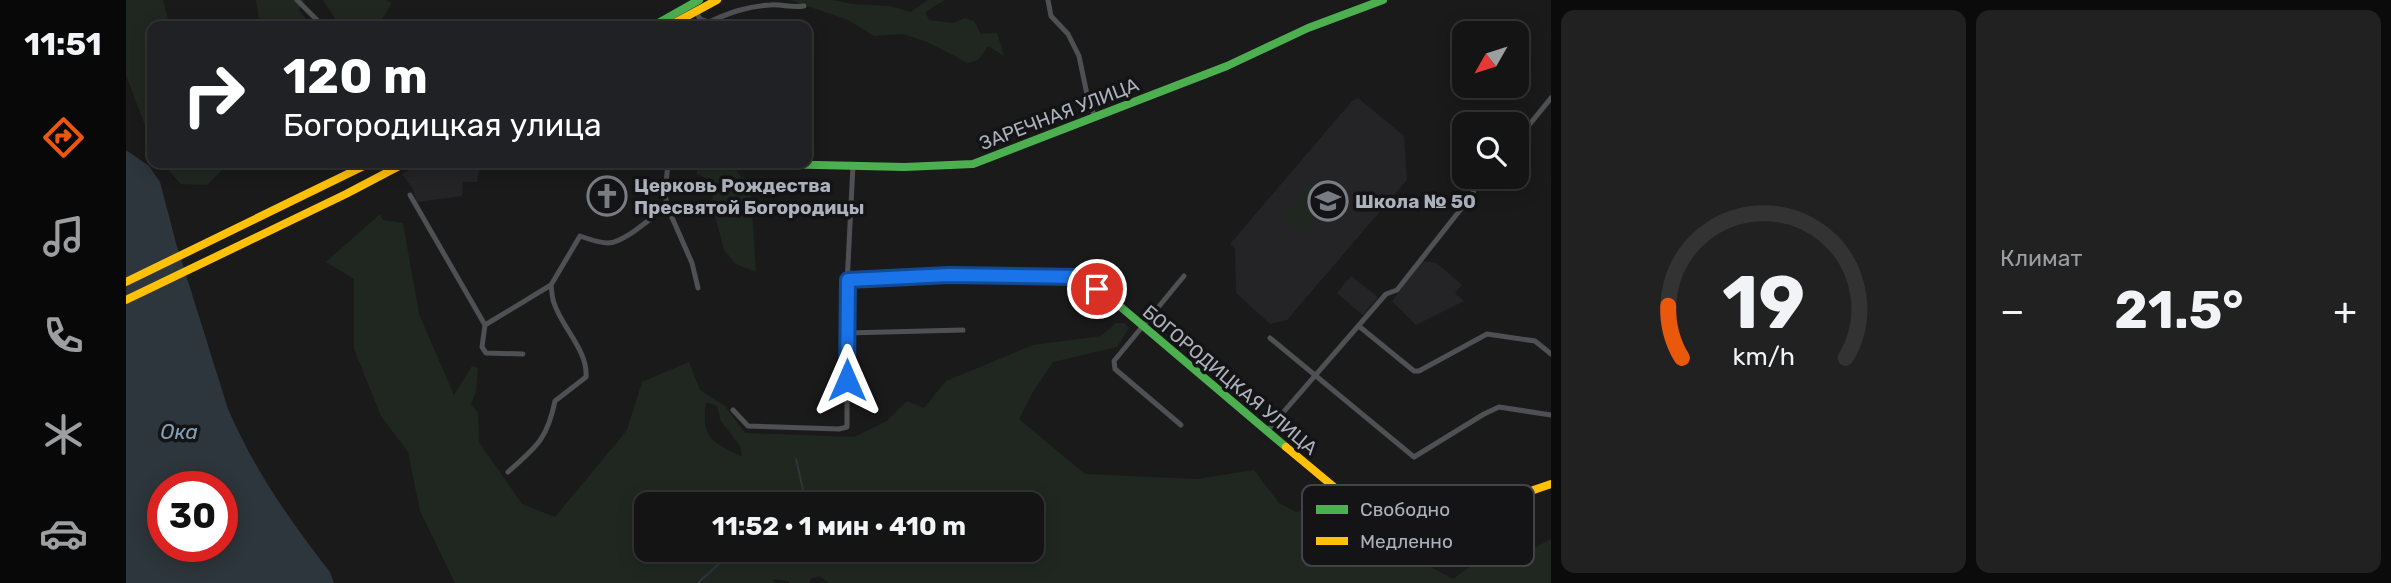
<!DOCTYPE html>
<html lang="ru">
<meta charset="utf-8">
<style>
body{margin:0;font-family:Rubik,sans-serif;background:#212122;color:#f1f3f6;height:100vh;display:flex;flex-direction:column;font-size:26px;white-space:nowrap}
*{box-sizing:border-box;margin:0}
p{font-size:23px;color:#9d9ea0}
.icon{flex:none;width:38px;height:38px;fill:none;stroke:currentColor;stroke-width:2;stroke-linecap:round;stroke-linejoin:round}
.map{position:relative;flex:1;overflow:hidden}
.details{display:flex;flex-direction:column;gap:10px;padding:10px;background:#0b0b0b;width:840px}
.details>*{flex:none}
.top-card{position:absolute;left:21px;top:21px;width:665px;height:147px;border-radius:14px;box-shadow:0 4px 18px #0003,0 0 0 2px #333334;background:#202124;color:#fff;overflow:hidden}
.needle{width:46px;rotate:231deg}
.fabs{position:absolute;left:1326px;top:21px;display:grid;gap:14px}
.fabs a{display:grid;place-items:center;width:77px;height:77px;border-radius:14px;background:#141414;box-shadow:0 4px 18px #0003,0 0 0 2px #333334;font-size:35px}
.speed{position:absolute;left:21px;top:471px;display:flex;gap:14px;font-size:35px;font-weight:700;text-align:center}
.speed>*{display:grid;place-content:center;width:91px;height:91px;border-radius:50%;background:#141414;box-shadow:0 4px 18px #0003,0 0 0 2px #333334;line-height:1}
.speed .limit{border:10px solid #d22;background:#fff;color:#111}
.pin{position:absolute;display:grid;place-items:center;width:60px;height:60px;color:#fff;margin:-30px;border:4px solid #fff;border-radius:50%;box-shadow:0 2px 7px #0007}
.me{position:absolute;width:77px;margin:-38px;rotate:0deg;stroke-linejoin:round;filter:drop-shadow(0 0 5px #0008)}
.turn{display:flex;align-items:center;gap:24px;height:147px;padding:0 21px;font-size:32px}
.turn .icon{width:91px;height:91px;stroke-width:2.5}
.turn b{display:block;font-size:49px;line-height:60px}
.big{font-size:52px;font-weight:700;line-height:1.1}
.details .tile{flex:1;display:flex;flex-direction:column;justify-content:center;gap:10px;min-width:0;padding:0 24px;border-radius:14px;background:#212122}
.details .dial{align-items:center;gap:0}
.dial svg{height:182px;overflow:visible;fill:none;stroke:#333334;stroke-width:7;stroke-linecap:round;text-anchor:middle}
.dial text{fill:#f1f3f6;stroke:none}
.heat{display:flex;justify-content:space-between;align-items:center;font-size:38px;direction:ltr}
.details .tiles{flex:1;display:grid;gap:10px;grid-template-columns:repeat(2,1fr)}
.trip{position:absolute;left:508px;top:492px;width:410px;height:70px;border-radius:14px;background:#141414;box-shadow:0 4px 18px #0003,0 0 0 2px #333334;font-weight:700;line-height:70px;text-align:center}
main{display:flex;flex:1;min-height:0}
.menu{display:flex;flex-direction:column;width:126px;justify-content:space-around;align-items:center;background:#080808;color:#9d9ea0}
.menu .icon{width:49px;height:49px}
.menu .on{color:#ea580c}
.menu b{font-size:32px;color:#f1f3f6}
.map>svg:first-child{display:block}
.built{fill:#242426}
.green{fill:#202721;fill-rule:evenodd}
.water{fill:#2d363c;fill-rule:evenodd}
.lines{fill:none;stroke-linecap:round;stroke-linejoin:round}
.stream{stroke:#2d363c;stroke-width:2}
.street{stroke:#4e5053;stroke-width:5}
.fast{stroke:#4caf50;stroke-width:8}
.slow{stroke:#ffc107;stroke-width:8}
.route-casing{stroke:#114b97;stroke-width:18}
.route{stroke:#1a73e8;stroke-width:12}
.labels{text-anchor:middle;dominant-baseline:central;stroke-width:7;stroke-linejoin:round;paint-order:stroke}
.street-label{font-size:19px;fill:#acb1bb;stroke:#141416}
.poi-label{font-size:19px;font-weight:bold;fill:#acb1bb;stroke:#141416;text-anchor:start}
.water-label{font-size:21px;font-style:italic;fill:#84a1b5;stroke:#141416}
.key{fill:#141416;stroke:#424348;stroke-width:2}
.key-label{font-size:19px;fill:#acb1bb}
</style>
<main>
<nav class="menu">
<b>11:51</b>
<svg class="icon on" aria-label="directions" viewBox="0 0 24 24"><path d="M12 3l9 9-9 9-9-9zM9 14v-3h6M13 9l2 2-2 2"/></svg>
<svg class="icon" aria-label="music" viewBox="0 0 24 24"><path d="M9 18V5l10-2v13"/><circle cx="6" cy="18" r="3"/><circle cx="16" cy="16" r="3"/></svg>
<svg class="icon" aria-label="phone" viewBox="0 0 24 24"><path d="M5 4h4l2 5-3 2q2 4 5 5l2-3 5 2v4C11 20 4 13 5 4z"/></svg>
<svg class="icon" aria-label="climate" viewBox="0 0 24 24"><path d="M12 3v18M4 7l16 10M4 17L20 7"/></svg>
<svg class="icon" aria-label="car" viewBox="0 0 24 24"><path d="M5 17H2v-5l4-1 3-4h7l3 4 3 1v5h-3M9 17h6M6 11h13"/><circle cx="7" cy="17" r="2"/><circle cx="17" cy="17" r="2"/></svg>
</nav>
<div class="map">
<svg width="1425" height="583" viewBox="0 0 1425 583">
<rect width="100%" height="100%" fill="#1a1a1a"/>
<g class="built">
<path d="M 1232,98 L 1278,136 L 1281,180 L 1161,320 L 1144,324 L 1110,293 L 1109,248 L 1104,244 L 1226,101 Z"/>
<path d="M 296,163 L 374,163 L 373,169 L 354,165 L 351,182 L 337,182 L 336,196 L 291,202 L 287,189 L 276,174 Z"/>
<path d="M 1297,261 L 1311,263 L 1336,285 L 1329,293 L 1338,301 L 1290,325 L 1266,301 Z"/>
<path d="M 1225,276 L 1252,297 L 1237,315 L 1211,293 Z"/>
</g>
<g class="green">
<path d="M 0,0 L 37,0 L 44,26 L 26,26 L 26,144 L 0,75 Z"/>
<path d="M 130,0 L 178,0 L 173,10 L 185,26 L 134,26 Z"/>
<path d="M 197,0 L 260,0 L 266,3 L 252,26 L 214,26 Z"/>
<path d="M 664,0 L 706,0 L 727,4 L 764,6 L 785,12 L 802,0 L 819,0 L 799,12 L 803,20 L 827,23 L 839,18 L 848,21 L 855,34 L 871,33 L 878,56 L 862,46 L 852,60 L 842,63 L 801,42 L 777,34 L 748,36 L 722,20 Z"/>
<path d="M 36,163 L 94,163 L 97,169 L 81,185 L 55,184 Z"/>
<path d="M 574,168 L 610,170 L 615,177 L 624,181 L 630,272 L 610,264 L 598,250 L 586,204 L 587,190 L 582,179 L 571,174 L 571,170 Z"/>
<path d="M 1190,181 L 1205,192 L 1204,199 L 1178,230 L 1169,231 L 1155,217 L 1184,182 Z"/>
<path d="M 254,214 L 257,220 L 277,223 L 293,314 L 328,395 L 346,366 L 352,368 L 350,392 L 345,404 L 352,413 L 353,442 L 396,504 L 429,517 L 501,430 L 516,382 L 563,362 L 574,390 L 599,406 L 619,433 L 728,437 L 761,421 L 781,401 L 798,408 L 820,381 L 907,345 L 975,336 L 990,323 L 998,323 L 1003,328 L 991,347 L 927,362 L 907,392 L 893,419 L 959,474 L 1071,479 L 1128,470 L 1153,503 L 1170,512 L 1189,508 L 1238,537 L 1270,548 L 1327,579 C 1350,562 1381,541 1410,547 L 1425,539 L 1425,583 L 703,583 L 693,576 L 684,579 L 684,583 L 663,583 L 663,581 L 647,579 L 648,583 L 329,583 L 294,511 L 282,452 L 255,416 L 228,349 L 228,279 L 200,262 ZM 580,402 L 591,406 L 595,421 L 614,446 L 616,457 C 587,442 575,440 580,402 ZM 520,504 L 905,504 L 905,550 L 520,550 Z"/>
</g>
<path class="water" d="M 0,150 L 23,166 L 34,182 L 50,243 L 102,409 C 128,469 164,521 204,572 L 208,583 L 0,583 ZM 37,486 L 96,486 L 96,546 L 37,546 Z"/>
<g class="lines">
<g class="stream">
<path d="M 670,459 L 679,498 L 675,504"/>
<path d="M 572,583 L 597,560 L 631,550"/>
</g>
<g class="street">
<path d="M 171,0 L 197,26"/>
<path d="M 922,0 L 925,16 L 942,34 L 953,56 L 963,104 L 970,118"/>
<path d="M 570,12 L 574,19 L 583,22 C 603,13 621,6 644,5 C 657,4 664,8 678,6"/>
<path d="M 1391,134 L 1399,130 L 1425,98"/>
<path d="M 542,163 L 539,194 L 541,206 L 566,263 L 572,288"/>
<path d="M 284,195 L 359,325"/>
<path d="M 425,285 L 454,236 C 463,239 472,243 482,243 C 498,243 527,216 541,206"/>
<path d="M 1234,327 L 1288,371 L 1293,371 L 1361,334 L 1409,341 L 1425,354"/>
<path d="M 721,333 L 837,330"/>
<path d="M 1144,338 L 1288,457 L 1358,414 L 1373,407 L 1425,415"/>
<path d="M 607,410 L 622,426 L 713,429 L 721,427 L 721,284 L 727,165"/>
<path d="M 1055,425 L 989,369 L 988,361 L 1058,276"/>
<path d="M 1141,431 L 1260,294 L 1271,290 L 1346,195 L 1353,177"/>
<path d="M 382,472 C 410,447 421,440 429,401 L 460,377 C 462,350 436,328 428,303 C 426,298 426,291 425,285 L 359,325 L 356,347 L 360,353 L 397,354"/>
</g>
<g class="fast">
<path d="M 527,26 L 573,0"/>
<path d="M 601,163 L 779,167 L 847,164 L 1101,66 L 1182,28 L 1257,0"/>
<path d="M 722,280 L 823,275 L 953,277 L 963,280 L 1160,447"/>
</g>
<g class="slow">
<path d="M 543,26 L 591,0"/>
<path d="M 0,282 L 244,163"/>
<path d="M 0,300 L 220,194 L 279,163"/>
<path d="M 1160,447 L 1214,492 L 1242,503 L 1272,507 L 1387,497 L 1425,484"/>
</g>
</g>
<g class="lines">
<g class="route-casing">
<path id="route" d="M 721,380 L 722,280 L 823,275 L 953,277 L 963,280 L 971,289"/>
</g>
<use href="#route" class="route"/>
</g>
<defs>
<g id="church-ring" transform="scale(2.0125)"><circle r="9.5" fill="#141416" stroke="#797c83" stroke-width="1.5"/><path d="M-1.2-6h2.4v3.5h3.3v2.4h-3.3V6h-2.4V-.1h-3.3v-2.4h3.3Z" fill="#797c83"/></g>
<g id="school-ring" transform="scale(2.0125)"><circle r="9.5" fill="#141416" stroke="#797c83" stroke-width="1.5"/><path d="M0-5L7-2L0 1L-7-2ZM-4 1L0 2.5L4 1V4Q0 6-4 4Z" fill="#797c83"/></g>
</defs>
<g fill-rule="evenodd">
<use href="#church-ring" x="481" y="196"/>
<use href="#school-ring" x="1202" y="201"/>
</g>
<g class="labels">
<g class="street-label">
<text transform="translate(933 114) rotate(-21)">ЗАРЕЧНАЯ УЛИЦА</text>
<text transform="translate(1104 380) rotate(40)">БОГОРОДИЦКАЯ УЛИЦА</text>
</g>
<g class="poi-label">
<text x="508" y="185">Церковь Рождества<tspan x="508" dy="22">Пресвятой Богородицы</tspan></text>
<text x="1229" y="201">Школа № 50</text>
</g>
<g class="water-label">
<text x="53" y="431">Ока</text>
</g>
</g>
<rect x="1176" y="485" width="232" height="81" rx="10" class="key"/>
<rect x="1190" y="505" width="32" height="9" fill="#4caf50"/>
<rect x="1190" y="537" width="32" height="8" fill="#ffc107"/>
<g class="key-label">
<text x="1234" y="516">Свободно</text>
<text x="1234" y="548">Медленно</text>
</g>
</svg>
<div class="fabs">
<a><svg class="needle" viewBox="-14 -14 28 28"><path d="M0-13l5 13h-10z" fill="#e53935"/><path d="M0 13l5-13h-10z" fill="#9d9ea0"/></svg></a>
<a><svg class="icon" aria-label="search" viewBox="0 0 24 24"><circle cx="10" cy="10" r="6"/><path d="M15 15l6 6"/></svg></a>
</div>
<div class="speed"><div class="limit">30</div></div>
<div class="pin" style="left:971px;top:289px;background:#d93025"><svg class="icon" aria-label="arrive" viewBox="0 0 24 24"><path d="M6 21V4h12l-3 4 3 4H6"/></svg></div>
<svg class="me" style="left:721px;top:380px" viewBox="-20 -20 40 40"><path d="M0-17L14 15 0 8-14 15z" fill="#1a73e8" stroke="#fff" stroke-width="4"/></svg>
<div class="trip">11:52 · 1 мин · 410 m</div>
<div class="top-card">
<div class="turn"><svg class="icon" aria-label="right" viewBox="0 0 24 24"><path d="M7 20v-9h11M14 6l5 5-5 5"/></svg><div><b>120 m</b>Богородицкая улица</div></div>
</div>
</div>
<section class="details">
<div class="tiles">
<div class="tile dial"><svg viewBox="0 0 100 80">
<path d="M14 69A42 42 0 1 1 86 69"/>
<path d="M14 69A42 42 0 0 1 8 46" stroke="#ea580c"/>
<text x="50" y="56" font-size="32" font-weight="700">19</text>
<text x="50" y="72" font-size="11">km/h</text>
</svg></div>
<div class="tile"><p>Климат</p>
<div class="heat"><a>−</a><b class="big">21.5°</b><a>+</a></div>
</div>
</div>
</section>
</main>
